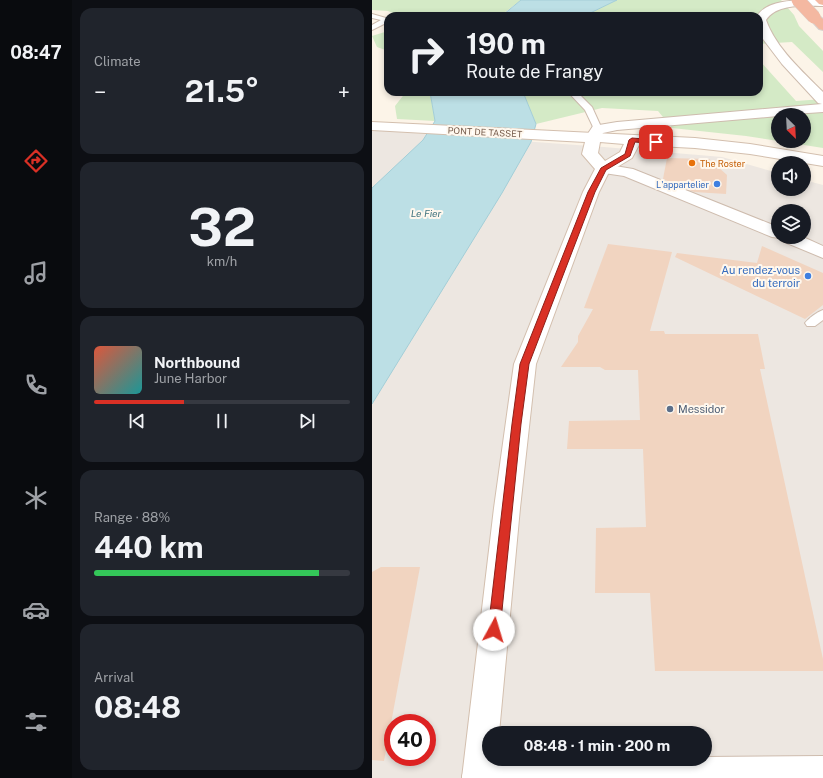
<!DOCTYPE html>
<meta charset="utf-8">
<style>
body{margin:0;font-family:"Public Sans",sans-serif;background:#20242c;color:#f1f3f6;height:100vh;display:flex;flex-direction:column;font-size:15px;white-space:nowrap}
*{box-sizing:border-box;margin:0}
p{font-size:13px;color:#9ea1a6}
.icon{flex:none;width:22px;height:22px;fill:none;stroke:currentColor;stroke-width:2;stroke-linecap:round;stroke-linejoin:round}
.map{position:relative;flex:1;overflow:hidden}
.sheet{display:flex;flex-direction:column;gap:8px;padding:8px;background:#0d0f14;width:300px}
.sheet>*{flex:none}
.banner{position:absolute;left:12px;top:12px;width:379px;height:84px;border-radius:12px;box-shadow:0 2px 6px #0003;background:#171b24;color:#f1f3f6;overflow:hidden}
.needle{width:26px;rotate:156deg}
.fabs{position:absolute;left:399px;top:108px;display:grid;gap:8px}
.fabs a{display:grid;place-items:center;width:40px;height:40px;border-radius:50%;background:#171b24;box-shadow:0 2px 6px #0003;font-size:20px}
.speed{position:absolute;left:12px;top:714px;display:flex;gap:8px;font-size:20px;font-weight:700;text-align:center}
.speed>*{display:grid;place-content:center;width:52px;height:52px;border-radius:50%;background:#171b24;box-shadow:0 2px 6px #0003;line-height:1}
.speed .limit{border:6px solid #d22;background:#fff;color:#111}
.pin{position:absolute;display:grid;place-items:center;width:34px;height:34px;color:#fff;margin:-17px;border-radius:8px;box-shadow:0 2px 6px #0006}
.me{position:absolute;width:44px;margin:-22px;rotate:6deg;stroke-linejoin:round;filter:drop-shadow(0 0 3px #0008)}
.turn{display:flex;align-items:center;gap:14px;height:84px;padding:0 16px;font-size:18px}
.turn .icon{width:52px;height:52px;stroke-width:2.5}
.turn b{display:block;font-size:28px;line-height:34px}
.big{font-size:30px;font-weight:700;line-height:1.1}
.sheet .card{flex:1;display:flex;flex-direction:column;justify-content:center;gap:6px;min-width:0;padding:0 14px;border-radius:12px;background:#20242c}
.sheet .dial{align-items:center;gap:0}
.dial b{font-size:52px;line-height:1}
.song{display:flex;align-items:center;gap:12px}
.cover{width:48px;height:48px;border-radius:6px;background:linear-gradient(135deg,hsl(10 70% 55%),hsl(180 70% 35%))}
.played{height:4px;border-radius:2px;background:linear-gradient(90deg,#d93025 35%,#363941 35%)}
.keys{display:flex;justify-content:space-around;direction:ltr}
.heat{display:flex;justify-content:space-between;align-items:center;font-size:22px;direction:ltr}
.charge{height:6px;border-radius:3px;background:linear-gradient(90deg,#34c759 88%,#363941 0)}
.trip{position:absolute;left:110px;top:726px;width:230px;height:40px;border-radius:20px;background:#171b24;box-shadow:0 2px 6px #0003;font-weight:700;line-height:40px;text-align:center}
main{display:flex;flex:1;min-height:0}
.tab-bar{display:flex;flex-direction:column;width:72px;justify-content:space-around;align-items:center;background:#090b0e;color:#9ea1a6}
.tab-bar .icon{width:28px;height:28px}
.tab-bar .current{color:#d93025}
.tab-bar b{font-size:18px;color:#f1f3f6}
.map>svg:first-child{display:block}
.industrial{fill:#ede7e1;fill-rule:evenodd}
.green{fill:#d4eac6}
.water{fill:#bcdfe5;stroke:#a3ced7}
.building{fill:#f1d4c0}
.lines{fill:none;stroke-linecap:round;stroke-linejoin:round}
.lane-casing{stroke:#cebcae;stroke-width:2}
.street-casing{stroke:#cebcae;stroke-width:2}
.secondary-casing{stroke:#d3bfae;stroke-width:2}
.highway-casing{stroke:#d9d1cd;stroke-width:2}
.lane{fill:#fff;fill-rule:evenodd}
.street{fill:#fff;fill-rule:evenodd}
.secondary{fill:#fff;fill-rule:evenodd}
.highway{fill:#f4b8a1;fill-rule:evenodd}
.highway-bridge-casing{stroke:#d9d1cd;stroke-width:14;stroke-linecap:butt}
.highway-bridge{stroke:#f4b8a1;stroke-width:13}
.route{fill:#d93025;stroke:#8d1f18}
.food-dot{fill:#e8710a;stroke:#fff8ee;stroke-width:1.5}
.shop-dot{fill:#3f7fe0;stroke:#fff8ee;stroke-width:1.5}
.service-dot{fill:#5c6f8a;stroke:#fff8ee;stroke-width:1.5}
.labels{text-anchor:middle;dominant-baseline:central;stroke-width:4;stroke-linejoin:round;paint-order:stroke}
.far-street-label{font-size:9px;fill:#765c4c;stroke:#fff8ee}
.far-food-label{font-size:9px;fill:#c56008;stroke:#fff8ee;text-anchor:start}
.far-shop-label{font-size:9px;fill:#366cbe;stroke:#fff8ee;text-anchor:end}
.far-water-label{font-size:10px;font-style:italic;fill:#437681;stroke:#fff8ee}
.shop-label{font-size:11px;fill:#366cbe;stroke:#fff8ee;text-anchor:end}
.service-label{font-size:11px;fill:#4e5e75;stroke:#fff8ee;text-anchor:start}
</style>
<main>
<nav class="tab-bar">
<b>08:47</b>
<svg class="icon current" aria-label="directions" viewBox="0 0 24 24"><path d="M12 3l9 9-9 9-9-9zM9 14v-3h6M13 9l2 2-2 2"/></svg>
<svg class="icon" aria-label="music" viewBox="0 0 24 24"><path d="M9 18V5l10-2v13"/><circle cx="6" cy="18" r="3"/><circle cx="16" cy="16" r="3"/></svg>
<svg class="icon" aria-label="phone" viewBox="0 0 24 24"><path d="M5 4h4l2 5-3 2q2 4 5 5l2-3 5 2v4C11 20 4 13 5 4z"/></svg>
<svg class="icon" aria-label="climate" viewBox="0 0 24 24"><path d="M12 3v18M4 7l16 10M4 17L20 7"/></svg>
<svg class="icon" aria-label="car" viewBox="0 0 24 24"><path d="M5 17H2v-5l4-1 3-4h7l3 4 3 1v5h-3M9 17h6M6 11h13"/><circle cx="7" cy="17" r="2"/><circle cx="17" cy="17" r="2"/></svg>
<svg class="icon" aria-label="filters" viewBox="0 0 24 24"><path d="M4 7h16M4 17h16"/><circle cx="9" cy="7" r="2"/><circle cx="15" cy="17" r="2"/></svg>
</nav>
<section class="sheet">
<div class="card"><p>Climate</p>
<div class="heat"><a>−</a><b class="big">21.5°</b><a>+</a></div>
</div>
<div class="card dial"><b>32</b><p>km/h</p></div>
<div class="card">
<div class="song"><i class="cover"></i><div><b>Northbound</b><p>June Harbor</p></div></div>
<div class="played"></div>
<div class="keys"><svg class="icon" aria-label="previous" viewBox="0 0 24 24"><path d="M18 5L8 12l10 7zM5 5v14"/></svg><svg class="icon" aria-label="pause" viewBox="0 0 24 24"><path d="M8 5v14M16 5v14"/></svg><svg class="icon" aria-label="next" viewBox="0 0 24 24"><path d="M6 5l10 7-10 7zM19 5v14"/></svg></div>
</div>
<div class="card"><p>Range · 88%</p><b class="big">440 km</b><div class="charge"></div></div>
<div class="card"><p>Arrival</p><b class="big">08:48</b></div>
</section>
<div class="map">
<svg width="451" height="778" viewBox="0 0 451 778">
<rect width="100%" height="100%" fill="#fcf4e8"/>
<path class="industrial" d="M 0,130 L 232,147 L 350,157 L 406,173 L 406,189 L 432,189 L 432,180 L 451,185 L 451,778 L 0,778 ZM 406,211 L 432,211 L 432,237 L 406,237 ZM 21,723 L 55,723 L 55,757 L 21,757 ZM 117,733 L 333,733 L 333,759 L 117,759 Z"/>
<g class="green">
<path d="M 0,0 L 149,0 L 132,13 L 134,16 L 28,16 L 16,11 L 0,10 Z"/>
<path d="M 245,0 L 409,0 L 422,15 L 427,26 L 451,51 L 451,72 L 420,42 L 387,44 L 387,16 L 212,16 Z"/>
<path d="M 16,31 L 16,51 L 5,47 L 0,36 Z"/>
<path d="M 387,60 L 424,101 L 451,99 L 451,148 L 407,141 L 432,141 L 432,115 L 406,115 L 406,141 L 374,136 L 300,128 L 286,111 L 230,108 L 164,124 L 151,92 L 387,92 Z"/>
<path d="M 34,92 L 58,92 L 63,121 L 25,119 L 23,106 Z"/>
</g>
<g class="water">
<path d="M 149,0 L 245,0 L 212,16 L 134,16 L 132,14 Z"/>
<path d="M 58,92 L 151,92 L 164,124 L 159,142 L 130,193 L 0,404 L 0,188 L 51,140 L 63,121 Z"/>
</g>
<g class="building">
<path d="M 295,158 L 337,159 L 355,175 L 354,194 L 322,192 L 291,179 Z"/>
<path d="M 236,244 L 300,252 L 278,331 L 292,331 L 293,334 L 386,334 L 393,369 L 388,369 L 451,659 L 451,671 L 283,671 L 278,593 L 223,593 L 224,528 L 274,527 L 271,449 L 195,449 L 197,421 L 268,420 L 266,370 L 233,370 L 228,367 L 189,367 L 206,342 L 206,336 L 221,309 L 212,308 Z"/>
<path d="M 390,246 L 451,273 L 451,305 L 433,319 L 303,257 L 305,253 L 385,263 Z"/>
<path d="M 9,567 L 48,567 L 12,761 L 0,760 L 0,572 Z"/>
</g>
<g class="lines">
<g class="lane-casing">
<g id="lane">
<path d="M 0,14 L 14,18 L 16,22 L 0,30 L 0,25 L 9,20 L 0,18 Z"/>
<path d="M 196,92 L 205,92 L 220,107 L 230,129 L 229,131 L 223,131 L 213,110 Z"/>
<path d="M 451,310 L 451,320 L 443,326 L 435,326 L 433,323 C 437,318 445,312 451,310 Z"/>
</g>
</g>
<g class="street-casing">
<g id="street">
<path d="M 430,0 L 451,0 L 451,6 C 434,6 405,3 394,20 C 404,48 430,71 451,92 L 451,112 L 406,115 L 406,116 L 245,130 L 231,133 L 226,141 L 221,143 L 216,141 L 213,138 L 221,126 L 245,122 L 450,104 L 446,103 L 410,64 L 391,39 L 387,32 L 387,16 L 385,16 C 394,2 415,1 430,0 Z"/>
<path d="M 231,164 L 261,169 L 406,227 L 406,237 L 431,237 L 451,246 L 451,258 L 410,241 L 408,238 L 400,237 L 252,176 L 225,172 L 223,169 L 225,166 Z"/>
<path d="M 451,756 L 451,778 L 90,778 L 90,776 L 94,765 L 106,760 L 333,759 L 333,757 Z"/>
</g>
</g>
<g class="secondary-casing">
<path id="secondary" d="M 0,122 L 323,138 L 378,144 L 451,156 L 451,166 L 378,154 L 323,148 L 267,145 L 260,158 L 237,172 L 227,192 L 164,364 L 148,508 L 127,733 L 117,733 L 117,759 L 124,759 L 122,778 L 90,778 L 122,508 L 142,364 L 211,192 L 223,169 L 210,154 L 213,142 L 0,130 ZM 228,142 L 252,144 L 248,152 L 233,161 L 226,153 Z"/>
</g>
<g class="highway-casing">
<g id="highway">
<path d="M 443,0 L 451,0 L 451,5 L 447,4 Z"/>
<path d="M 442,14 L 446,15 L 451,19 L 451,30 L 447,29 L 436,17 L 438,15 Z"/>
</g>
</g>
<use href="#lane" class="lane"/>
<use href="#street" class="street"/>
<use href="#secondary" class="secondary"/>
<use href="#highway" class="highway"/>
<g class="highway-bridge-casing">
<path id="highway-bridge" d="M 426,0 L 442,17"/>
</g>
<use href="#highway-bridge" class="highway-bridge"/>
</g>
<path class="route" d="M 260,138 L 284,140 L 287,142 L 284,144 L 263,142 L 258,156 L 234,170 L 223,192 L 157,364 L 149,424 L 128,630 L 126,634 L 122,636 L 118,634 L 116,630 L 140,424 L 148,364 L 216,192 L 229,168 L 253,154 L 257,140 Z"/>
<circle class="food-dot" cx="320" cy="163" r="4"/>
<g class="shop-dot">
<circle cx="345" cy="184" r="4"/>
<circle cx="436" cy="276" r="4"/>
</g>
<circle class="service-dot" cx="298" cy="409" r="4"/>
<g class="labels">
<g class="far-street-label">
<text transform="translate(113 132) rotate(3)">PONT DE TASSET</text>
</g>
<g class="far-food-label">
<text x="328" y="163">The Roster</text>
</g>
<g class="far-shop-label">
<text x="337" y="184">L'appartelier</text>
</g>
<g class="far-water-label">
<text x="54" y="213">Le Fier</text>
</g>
<g class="shop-label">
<text x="428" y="270">Au rendez-vous<tspan x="428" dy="13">du terroir</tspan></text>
</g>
<g class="service-label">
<text x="306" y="409">Messidor</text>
</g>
</g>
</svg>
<div class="fabs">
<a><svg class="needle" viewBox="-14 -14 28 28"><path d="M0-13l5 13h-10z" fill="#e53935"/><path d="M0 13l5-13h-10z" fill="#9ea1a6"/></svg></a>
<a><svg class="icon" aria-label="sound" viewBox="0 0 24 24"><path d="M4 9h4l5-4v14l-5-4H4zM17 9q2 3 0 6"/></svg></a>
<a><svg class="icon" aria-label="layers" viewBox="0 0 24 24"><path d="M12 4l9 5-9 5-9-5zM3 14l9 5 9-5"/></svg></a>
</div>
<div class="speed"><div class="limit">40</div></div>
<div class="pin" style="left:284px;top:142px;background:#d93025"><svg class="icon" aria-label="arrive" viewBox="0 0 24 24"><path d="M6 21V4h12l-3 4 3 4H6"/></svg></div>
<svg class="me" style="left:122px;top:630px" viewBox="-20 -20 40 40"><circle r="19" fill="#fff"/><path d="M0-13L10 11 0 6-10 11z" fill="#d93025"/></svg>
<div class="trip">08:48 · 1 min · 200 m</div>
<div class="banner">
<div class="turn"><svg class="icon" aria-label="right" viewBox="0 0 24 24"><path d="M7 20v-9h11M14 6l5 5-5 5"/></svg><div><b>190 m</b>Route de Frangy</div></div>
</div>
</div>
</main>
